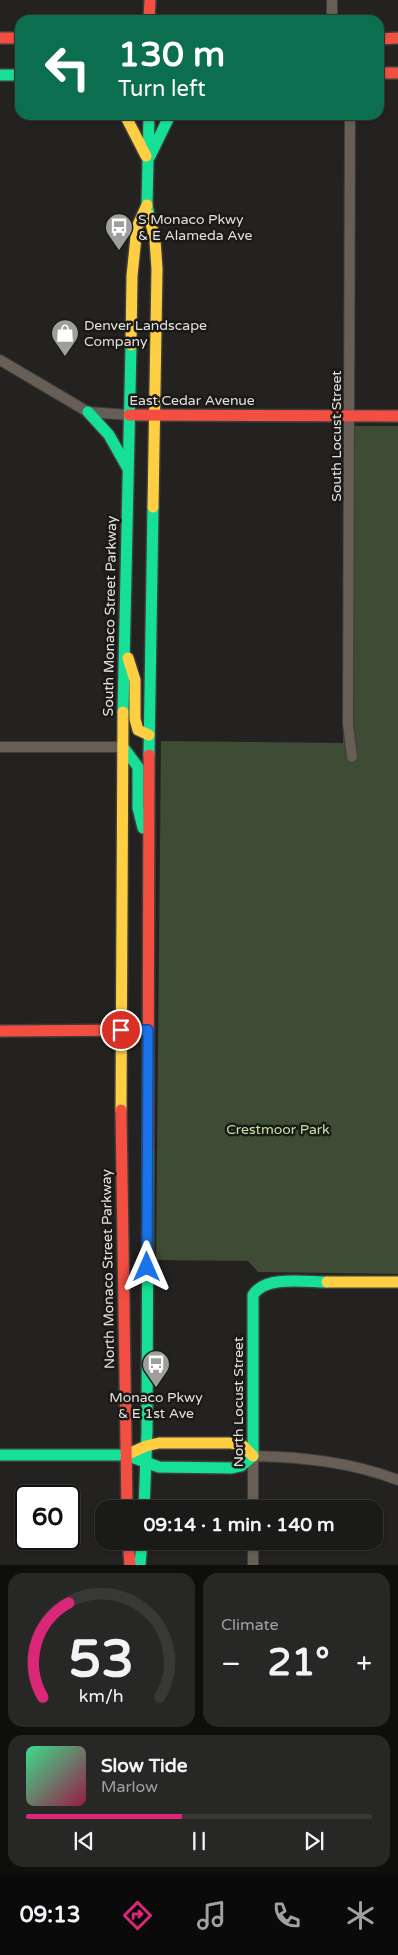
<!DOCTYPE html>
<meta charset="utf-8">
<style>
body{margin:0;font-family:"Varela Round",sans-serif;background:#272725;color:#f1f3f6;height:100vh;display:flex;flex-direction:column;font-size:19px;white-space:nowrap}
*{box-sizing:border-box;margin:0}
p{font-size:16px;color:#9fa1a2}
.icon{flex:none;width:28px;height:28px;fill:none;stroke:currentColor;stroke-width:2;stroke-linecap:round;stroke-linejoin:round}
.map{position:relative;height:1565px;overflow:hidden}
.details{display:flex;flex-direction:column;gap:8px;padding:8px;background:#0e0e0d;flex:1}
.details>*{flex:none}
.hud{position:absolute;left:15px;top:15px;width:369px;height:105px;border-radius:15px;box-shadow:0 1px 4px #0004,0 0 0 1px #383837;background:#0b6e4f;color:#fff;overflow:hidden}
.speed{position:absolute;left:15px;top:1485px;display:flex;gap:10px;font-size:25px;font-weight:700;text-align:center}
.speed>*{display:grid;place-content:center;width:65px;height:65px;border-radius:50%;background:#1a1a18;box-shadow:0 1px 4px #0004,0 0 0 1px #383837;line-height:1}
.speed .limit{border:2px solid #111;border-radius:8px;background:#fff;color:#111}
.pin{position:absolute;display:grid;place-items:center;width:42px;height:42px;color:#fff;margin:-21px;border:2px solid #fff;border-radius:50%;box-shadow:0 1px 5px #0007}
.me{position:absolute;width:55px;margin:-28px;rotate:0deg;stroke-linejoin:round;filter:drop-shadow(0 0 4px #0008)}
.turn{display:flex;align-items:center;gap:18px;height:105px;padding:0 20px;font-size:22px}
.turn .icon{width:65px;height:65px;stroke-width:2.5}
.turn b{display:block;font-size:35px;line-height:42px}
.big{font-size:38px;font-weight:800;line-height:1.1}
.details .card{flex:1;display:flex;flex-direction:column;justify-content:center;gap:8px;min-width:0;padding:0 18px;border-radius:15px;background:#272725}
.details .dial{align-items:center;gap:0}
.dial svg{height:130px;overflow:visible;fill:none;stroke:#383837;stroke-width:7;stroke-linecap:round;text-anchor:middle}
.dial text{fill:#f1f3f6;stroke:none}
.song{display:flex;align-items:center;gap:15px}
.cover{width:60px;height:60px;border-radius:8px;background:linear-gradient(135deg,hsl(150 70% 55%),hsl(340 70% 35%))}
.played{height:5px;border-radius:2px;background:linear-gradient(90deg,#db2777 45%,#383837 45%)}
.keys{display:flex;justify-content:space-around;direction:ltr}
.heat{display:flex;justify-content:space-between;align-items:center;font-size:28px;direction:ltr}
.details .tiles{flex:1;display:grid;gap:8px;grid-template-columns:1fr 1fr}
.card:last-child{grid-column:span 2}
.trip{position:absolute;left:95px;top:1500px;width:288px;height:50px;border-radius:15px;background:#1a1a18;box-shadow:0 1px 4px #0004,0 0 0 1px #383837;font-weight:800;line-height:50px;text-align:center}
.menu{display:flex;height:80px;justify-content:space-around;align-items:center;background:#0a0a0a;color:#9fa1a2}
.menu .icon{width:35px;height:35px}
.menu .on{color:#db2777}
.menu b{font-size:22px;color:#f1f3f6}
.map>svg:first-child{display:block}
.green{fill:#3e4b35}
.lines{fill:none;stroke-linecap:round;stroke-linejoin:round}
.street-casing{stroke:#3d3d3b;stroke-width:12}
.fast-casing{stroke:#3d3d3b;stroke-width:14}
.slow-casing{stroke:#3d3d3b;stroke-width:14}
.jam-casing{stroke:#3d3d3b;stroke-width:14}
.street{stroke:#675e56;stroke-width:10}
.fast{stroke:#16e098;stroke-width:11}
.slow{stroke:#ffcf43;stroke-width:11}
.jam{stroke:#f24e42;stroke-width:11}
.route-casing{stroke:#114b97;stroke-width:12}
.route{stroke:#1a73e8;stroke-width:9}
.labels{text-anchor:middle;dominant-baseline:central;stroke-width:5;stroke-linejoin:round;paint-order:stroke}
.poi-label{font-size:14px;fill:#e1e0de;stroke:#1b1916;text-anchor:start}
.street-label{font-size:14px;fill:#e1e0de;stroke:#1b1916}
.park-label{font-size:14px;fill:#bee3a5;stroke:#1b1916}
</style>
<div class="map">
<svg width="398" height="1565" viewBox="0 0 398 1565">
<rect width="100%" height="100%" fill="#232220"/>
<path class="green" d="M 344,426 L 398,426 L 398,1274 L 258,1272 L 248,1261 L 156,1260 L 161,741 L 343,743 Z"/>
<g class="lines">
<g class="street-casing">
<g id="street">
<path d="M 332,20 L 332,0"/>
<path d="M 350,115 L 348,724 L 352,757"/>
<path d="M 0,360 L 88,412 L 129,415"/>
<path d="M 0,747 L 123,747"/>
<path d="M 253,1509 L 253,1456 C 302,1457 351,1462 398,1480"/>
<path d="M 253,1541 L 253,1565"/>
</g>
</g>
<g class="fast-casing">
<g id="fast">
<path d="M 0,75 L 20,75"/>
<path d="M 149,115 L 147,205 L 149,215"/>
<path d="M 150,156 L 170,115"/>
<path d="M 88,412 L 109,435 L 127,467"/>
<path d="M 123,712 L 131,345"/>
<path d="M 123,747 L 138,767 L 138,808 L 143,828"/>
<path d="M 149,755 L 153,507"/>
<path d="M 0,1455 L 126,1455 L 159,1467 L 232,1468 L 241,1466 L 253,1456"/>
<path d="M 253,1456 L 253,1295 C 265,1275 306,1282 327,1282"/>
<path d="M 144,1509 L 147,1431 L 148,1151"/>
<path d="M 140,1565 L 142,1541"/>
</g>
</g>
<g class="slow-casing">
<g id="slow">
<path d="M 125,115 L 146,156"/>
<path d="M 149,215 L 155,240 L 157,269 L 153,507"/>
<path d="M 131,345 L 132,276 L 137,227 L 147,205"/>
<path d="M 128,658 L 135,680 L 135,719 L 138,730 L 149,735"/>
<path d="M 121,1110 L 123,712"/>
<path d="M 327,1282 L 398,1282"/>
<path d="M 126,1455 L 146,1446 L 159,1443 L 231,1443 L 242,1445 L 253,1456"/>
</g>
</g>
<g class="jam-casing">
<g id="jam">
<path d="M 149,20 L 150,0"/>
<path d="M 0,38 L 20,38"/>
<path d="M 379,39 L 398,38"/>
<path d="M 379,73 L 398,73"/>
<path d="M 129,415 L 398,416"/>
<path d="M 0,1031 L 148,1030"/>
<path d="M 121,1110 L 127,1509"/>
<path d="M 148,1151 L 149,755"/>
<path d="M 128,1541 L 130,1565"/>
</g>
</g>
<use href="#street" class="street"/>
<use href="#fast" class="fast"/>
<use href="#slow" class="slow"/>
<use href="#jam" class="jam"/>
</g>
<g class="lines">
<g class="route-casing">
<path id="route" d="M 121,1030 L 148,1030 L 147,1267"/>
</g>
<use href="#route" class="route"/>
</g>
<defs>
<g id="bus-pin" transform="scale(1.4375)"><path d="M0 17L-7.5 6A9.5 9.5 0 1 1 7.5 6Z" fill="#9e9e9c" stroke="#1b1916"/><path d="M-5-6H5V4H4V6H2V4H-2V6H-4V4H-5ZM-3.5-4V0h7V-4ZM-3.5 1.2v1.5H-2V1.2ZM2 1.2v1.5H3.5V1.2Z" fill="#fff"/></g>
<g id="shop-pin" transform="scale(1.4375)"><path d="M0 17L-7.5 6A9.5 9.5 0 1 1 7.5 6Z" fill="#9e9e9c" stroke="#1b1916"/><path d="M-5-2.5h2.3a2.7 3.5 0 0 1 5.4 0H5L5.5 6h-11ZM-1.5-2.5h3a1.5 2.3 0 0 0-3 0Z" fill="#fff"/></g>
</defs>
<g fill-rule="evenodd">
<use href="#bus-pin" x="119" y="227"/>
<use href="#shop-pin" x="65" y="333"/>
<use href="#bus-pin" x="156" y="1364"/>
</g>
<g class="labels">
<g class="poi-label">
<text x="138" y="219">S Monaco Pkwy<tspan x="138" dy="16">&amp; E Alameda Ave</tspan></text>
<text x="84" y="325">Denver Landscape<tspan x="84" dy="16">Company</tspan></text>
<text x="156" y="1397" text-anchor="middle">Monaco Pkwy<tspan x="156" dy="16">&amp; E 1st Ave</tspan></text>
</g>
<g class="street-label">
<text x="192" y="400">East Cedar Avenue</text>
<text transform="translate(336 436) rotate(-90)">South Locust Street</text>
<text transform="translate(110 616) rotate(-89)">South Monaco Street Parkway</text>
<text transform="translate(108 1269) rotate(-91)">North Monaco Street Parkway</text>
<text transform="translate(238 1402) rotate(-90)">North Locust Street</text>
</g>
<g class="park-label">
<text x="278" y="1129">Crestmoor Park</text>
</g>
</g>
</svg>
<div class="speed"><div class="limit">60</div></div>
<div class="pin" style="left:121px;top:1030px;background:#d93025"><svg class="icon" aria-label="arrive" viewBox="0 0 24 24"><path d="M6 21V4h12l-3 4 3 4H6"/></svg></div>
<svg class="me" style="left:147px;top:1267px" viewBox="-20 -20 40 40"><path d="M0-17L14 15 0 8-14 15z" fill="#1a73e8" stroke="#fff" stroke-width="4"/></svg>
<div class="trip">09:14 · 1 min · 140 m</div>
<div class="hud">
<div class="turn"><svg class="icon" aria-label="left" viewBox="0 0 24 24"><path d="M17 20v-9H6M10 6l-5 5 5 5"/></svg><div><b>130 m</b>Turn left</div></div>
</div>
</div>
<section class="details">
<div class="tiles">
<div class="card dial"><svg viewBox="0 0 100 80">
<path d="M14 69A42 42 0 1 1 86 69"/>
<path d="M14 69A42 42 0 0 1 30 11" stroke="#db2777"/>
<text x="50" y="56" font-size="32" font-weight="700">53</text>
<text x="50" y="72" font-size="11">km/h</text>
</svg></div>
<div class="card"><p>Climate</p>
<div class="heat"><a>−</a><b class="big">21°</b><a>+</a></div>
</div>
<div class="card">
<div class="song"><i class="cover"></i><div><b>Slow Tide</b><p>Marlow</p></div></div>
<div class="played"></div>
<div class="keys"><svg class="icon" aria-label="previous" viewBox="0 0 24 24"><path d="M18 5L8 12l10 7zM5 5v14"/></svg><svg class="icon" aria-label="pause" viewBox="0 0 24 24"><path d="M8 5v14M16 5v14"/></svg><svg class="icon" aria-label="next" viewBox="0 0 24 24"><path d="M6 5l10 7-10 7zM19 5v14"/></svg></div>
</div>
</div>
</section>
<nav class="menu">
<b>09:13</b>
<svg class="icon on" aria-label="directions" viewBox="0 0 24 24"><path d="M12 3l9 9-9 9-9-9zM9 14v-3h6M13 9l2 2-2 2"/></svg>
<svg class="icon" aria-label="music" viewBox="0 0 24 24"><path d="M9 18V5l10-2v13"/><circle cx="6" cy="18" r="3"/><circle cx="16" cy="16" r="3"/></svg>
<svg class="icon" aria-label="phone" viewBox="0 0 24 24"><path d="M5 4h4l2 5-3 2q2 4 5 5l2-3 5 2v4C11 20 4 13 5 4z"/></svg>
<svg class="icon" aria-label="climate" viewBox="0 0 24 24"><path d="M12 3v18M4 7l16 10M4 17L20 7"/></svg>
</nav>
